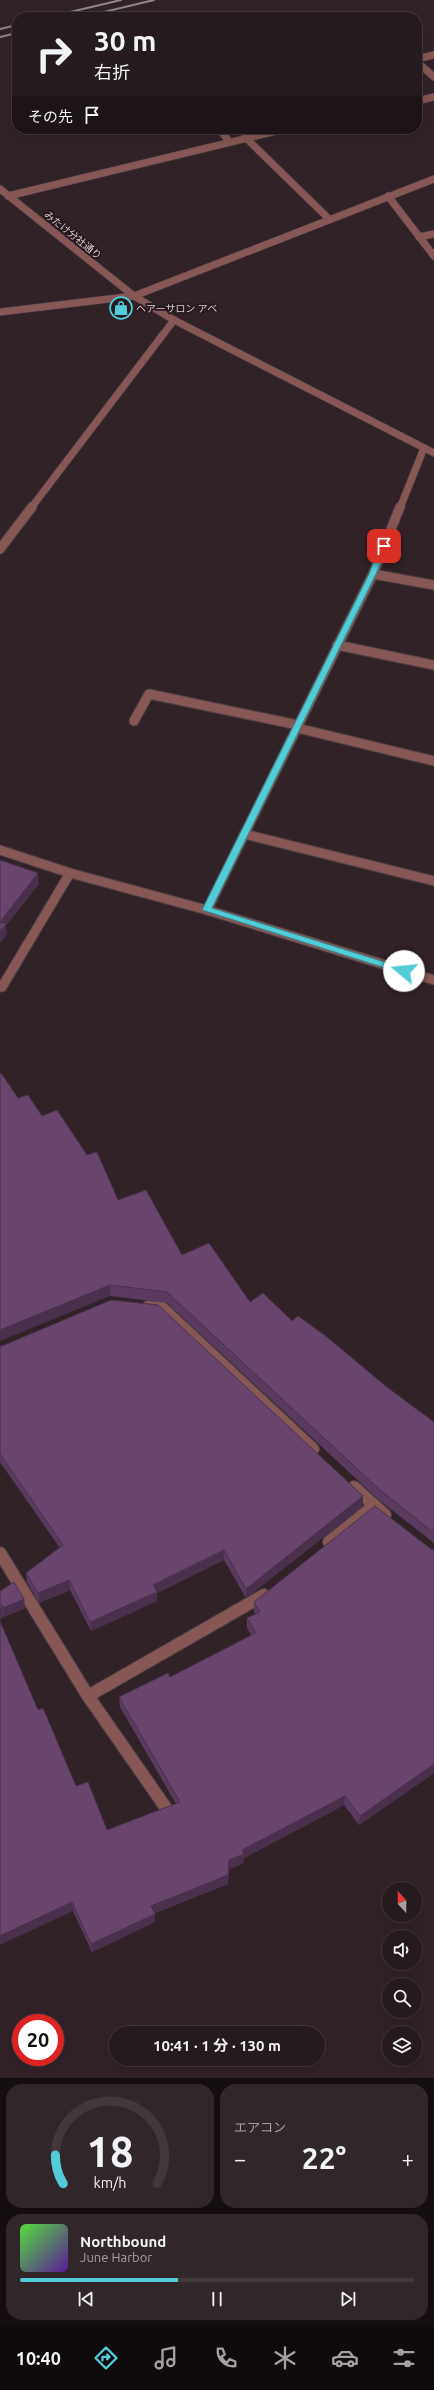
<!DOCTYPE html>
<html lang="ja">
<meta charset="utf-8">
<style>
body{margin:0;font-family:Ubuntu,"Noto Sans JP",sans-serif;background:#31272b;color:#f1f3f6;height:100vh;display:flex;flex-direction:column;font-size:15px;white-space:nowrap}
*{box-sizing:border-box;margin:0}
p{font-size:13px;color:#a3a1a4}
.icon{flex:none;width:22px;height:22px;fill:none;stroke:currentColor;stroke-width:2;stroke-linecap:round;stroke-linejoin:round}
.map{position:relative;height:2078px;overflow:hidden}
.side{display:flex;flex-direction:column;gap:6px;padding:6px;background:#140e10;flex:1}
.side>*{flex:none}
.hud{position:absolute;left:12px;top:12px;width:410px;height:122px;border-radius:16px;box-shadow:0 4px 16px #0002,0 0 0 1px #42383c;background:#251a1e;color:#f1f3f6;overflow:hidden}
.needle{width:26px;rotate:339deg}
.tools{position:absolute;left:382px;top:1882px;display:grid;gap:8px}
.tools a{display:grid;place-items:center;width:40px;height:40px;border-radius:50%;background:#251a1e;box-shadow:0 4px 16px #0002,0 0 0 1px #42383c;font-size:20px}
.speed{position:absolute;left:12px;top:2014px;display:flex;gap:8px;font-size:20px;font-weight:700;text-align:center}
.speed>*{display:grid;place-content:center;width:52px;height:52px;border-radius:50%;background:#251a1e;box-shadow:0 4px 16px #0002,0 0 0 1px #42383c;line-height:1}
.speed .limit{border:6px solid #d22;background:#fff;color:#111}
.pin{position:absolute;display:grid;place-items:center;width:34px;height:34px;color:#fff;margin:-17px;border-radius:8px;box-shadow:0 2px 6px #0006}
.me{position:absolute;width:44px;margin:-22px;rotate:287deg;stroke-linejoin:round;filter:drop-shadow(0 0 3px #0008)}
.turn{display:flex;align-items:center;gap:14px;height:84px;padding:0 16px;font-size:18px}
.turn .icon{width:52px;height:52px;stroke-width:2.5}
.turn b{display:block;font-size:28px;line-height:34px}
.then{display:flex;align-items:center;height:38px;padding:0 16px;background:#0003;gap:8px;font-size:15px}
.big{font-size:30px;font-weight:700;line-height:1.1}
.side .widget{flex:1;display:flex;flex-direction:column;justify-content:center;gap:6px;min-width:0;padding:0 14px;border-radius:16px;background:#31272b}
.side .dial{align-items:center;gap:0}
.dial svg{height:104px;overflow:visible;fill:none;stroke:#42383c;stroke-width:7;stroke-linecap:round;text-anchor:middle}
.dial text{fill:#f1f3f6;stroke:none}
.song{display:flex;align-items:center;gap:12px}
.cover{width:48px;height:48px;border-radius:6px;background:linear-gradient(135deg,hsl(110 70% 55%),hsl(270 70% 35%))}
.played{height:4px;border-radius:2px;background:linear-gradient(90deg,#52ccd6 40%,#42383c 40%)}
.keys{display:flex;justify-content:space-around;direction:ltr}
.heat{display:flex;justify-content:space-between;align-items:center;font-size:22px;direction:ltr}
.side .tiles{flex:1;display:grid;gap:6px;grid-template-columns:1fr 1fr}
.widget:last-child{grid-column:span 2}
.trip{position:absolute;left:109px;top:2026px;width:216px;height:40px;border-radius:20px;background:#251a1e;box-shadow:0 4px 16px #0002,0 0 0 1px #42383c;font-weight:700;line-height:40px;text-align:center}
.dock{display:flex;height:64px;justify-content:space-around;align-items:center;background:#0f0a0c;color:#a3a1a4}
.dock .icon{width:28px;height:28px}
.dock .active{color:#52ccd6}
.dock b{font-size:18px;color:#f1f3f6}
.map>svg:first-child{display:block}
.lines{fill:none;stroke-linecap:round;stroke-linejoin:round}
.minor-far2-casing{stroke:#4c3e44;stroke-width:8}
.minor-far1-casing{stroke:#4c3e44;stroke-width:11}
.minor-casing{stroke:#4c3e44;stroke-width:14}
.minor-far2{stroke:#865754;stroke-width:7}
.minor-far1{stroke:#865754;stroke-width:9}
.minor{stroke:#865754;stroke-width:12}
.rail{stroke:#93868b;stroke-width:2}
.wall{fill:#5a3b5f}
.shaded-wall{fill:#4a304d}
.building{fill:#69456e;stroke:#4a304d}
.route{fill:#52ccd6;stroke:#35858b}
.labels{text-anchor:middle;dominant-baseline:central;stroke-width:4;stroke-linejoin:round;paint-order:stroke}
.far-street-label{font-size:10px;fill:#dbd0d4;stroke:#27191f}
.far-poi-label{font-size:10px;fill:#dbd0d4;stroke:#27191f;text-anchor:start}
</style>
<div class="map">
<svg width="434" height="2078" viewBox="0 0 434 2078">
<rect width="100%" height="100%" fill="#312228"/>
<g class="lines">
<g class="minor-far2-casing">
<g id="minor-far2">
<path d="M 417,59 L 434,55"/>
<path d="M 417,62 L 434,77"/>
<path d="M 417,101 L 434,97"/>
<path d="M 219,129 L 229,141"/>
<path d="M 245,137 L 329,219"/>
<path d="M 0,189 L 134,296 L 174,320 L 434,453"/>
<path d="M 8,196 L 285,129"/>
<path d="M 388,196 L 434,256"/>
<path d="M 419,237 L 434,234"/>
<path d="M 0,312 L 134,296 L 434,179"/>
<path d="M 31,508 L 174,320"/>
<path d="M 400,508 L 424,448"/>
</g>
</g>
<g class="minor-far1-casing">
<g id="minor-far1">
<path d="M 0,549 L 32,507"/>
<path d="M 373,574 L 434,585"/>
<path d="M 337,645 L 434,665"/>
<path d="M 134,721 L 149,694 L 298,725"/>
<path d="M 297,728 L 434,761"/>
<path d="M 244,834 L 434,881"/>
<path d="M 0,850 L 70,873 L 207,910 L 373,574 L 400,507"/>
<path d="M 207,910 L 434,980"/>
<path d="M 0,987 L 2,987 L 70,873"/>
</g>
</g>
<g class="minor-casing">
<g id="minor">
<path d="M 148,1307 L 162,1308 L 313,1449"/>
<path d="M 354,1487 L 385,1515"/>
<path d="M 329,1542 L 374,1506"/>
<path d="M 0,1553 L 88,1696"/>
<path d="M 166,1808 L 88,1696 L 264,1595"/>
</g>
</g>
<use href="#minor-far2" class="minor-far2"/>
<use href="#minor-far1" class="minor-far1"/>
<use href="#minor" class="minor"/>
<g class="rail">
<path d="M 49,17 L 121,0"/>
<path d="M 83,17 L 154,0"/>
<path d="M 0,29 L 17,25"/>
<path d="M 0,37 L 17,33"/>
</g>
</g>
<g class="wall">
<path d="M 18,1098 L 42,1116 L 87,1155 L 118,1200 L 182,1255 L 250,1302 L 292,1321 L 388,1388 L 434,1422 L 434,1543 L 379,1500 L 167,1303 L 110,1296 Z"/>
<path d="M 0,1346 L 363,1496 L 363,1506 L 246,1598 L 224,1560 L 157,1593 L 157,1601 L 91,1631 L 70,1590 L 39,1603 L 27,1582 L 26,1573 L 60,1548 L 0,1462 Z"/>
<path d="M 431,1549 L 434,1550 L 434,1773 L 359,1825 L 344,1805 L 244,1858 L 244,1863 L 229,1869 L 228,1884 L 155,1913 L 155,1922 L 92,1952 L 73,1911 L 38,1710 L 76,1786 L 107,1830 L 176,1804 L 120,1707 L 119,1697 L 170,1677 L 251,1635 L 247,1628 L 247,1618 L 255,1614 L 254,1611 L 254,1602 Z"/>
<path d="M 0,1591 L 24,1599 L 25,1608 L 4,1617 L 2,1614 L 3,1618 L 0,1619 Z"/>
</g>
<g class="shaded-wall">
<path d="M 38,873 L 39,884 L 6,926 L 7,935 L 0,943 L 0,922 Z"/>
<path d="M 110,1285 L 110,1296 L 0,1341 L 0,1330 Z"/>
<path d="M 363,1496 L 363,1506 L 246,1598 L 246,1589 Z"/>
<path d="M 224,1550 L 224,1560 L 157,1593 L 157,1601 L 91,1631 L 90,1622 L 153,1585 Z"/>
<path d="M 69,1580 L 70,1590 L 39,1603 L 38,1593 Z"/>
<path d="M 24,1599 L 25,1608 L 4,1617 L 3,1608 Z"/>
<path d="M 2,1608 L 3,1618 L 0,1619 L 0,1609 Z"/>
<path d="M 434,1764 L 434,1773 L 359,1825 L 360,1816 Z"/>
<path d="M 345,1796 L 344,1805 L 244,1858 L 244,1863 L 229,1869 L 228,1884 L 151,1914 L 151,1906 L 229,1860 L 242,1850 Z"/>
<path d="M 72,1902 L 73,1911 L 0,1945 L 0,1936 Z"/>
<path d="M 155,1914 L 155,1922 L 92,1952 L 91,1944 Z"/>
</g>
<g class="building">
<path d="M 0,860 L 38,873 L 0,922 Z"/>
<path d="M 0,922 L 6,924 L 0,932 Z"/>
<path d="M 0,1073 L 1,1073 L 18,1098 L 28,1095 L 42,1116 L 57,1110 L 87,1155 L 97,1152 L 118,1200 L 146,1190 L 182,1255 L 209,1243 L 250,1302 L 263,1293 L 292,1321 L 298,1316 L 327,1337 L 388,1388 L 434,1422 L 434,1533 L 380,1490 L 167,1292 L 110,1285 L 0,1330 Z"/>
<path d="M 111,1300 L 158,1305 L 363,1496 L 246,1589 L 224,1550 L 153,1585 L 157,1592 L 90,1622 L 69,1580 L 38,1593 L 26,1573 L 63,1545 L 0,1454 L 0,1346 L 2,1346 Z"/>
<path d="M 375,1506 L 431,1549 L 434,1550 L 434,1764 L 360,1816 L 345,1796 L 242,1850 L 244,1854 L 229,1860 L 228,1875 L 151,1906 L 155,1914 L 91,1944 L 72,1902 L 0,1936 L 0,1621 L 38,1710 L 43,1708 L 76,1786 L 88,1782 L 107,1830 L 180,1802 L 119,1697 L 168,1673 L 170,1677 L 256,1633 L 247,1618 L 260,1612 L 254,1602 Z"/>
<path d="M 14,1582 L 24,1599 L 3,1608 L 0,1603 L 0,1591 Z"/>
</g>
<path class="route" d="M 384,544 L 388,546 L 376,574 L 212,908 L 407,969 L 408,971 L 404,974 L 202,910 L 369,574 L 380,546 Z"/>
<defs>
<g id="shop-ring" transform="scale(1.15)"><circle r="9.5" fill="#27191f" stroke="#52ccd6" stroke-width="1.5"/><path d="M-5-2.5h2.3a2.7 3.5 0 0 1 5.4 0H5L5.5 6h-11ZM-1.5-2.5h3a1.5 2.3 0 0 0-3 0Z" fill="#52ccd6"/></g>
</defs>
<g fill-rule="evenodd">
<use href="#shop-ring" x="121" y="308"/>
</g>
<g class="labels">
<g class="far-street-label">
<text transform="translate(73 235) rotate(39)">みたけ分社通り</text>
</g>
<g class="far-poi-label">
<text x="136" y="308">ヘアーサロン アベ</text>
</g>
</g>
</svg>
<div class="tools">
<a><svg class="needle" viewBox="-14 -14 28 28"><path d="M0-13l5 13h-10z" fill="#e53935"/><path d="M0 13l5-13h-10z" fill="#a3a1a4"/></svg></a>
<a><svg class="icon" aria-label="sound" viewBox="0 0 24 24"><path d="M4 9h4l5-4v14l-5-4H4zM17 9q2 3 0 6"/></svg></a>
<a><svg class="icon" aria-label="search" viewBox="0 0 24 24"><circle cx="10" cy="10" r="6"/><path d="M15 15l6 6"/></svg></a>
<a><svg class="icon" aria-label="layers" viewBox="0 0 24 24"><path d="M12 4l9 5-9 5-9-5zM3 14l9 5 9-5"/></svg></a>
</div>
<div class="speed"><div class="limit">20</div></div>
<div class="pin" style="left:384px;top:546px;background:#d93025"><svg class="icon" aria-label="arrive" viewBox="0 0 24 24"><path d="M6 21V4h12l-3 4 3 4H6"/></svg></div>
<svg class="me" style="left:404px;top:971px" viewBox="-20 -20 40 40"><circle r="19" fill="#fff"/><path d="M0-13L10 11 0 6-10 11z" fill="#52ccd6"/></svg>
<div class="trip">10:41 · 1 分 · 130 m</div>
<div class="hud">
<div class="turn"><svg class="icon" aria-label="right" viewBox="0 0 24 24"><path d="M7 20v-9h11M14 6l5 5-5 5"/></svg><div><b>30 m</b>右折</div></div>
<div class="then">その先<svg class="icon" aria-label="arrive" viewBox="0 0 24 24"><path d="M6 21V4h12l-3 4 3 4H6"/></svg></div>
</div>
</div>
<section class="side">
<div class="tiles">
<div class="widget dial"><svg viewBox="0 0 100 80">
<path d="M14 69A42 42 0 1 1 86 69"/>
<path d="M14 69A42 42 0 0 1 8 47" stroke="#52ccd6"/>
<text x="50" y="56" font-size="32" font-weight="700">18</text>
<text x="50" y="72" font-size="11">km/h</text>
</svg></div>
<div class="widget"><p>エアコン</p>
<div class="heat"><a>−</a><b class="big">22°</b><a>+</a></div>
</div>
<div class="widget">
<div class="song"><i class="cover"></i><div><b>Northbound</b><p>June Harbor</p></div></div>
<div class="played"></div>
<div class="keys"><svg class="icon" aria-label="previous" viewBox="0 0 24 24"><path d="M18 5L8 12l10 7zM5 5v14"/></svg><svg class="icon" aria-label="pause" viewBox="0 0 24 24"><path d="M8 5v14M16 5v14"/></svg><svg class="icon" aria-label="next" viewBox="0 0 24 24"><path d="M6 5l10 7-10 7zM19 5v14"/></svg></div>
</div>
</div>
</section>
<nav class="dock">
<b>10:40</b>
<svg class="icon active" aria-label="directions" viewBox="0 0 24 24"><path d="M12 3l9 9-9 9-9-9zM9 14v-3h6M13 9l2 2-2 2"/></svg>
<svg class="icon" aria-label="music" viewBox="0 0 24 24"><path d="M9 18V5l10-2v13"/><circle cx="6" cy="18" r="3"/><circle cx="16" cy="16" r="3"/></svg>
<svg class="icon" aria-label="phone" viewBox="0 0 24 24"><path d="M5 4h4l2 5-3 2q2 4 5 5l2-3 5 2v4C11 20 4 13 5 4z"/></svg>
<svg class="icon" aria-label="climate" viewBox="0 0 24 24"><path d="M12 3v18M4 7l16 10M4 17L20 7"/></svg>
<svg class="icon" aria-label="car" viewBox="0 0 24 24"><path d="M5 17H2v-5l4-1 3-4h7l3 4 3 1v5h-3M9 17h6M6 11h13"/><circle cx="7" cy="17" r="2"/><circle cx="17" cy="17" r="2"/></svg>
<svg class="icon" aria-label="filters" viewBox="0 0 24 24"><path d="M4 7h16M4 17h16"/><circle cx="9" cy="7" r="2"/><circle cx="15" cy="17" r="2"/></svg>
</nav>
